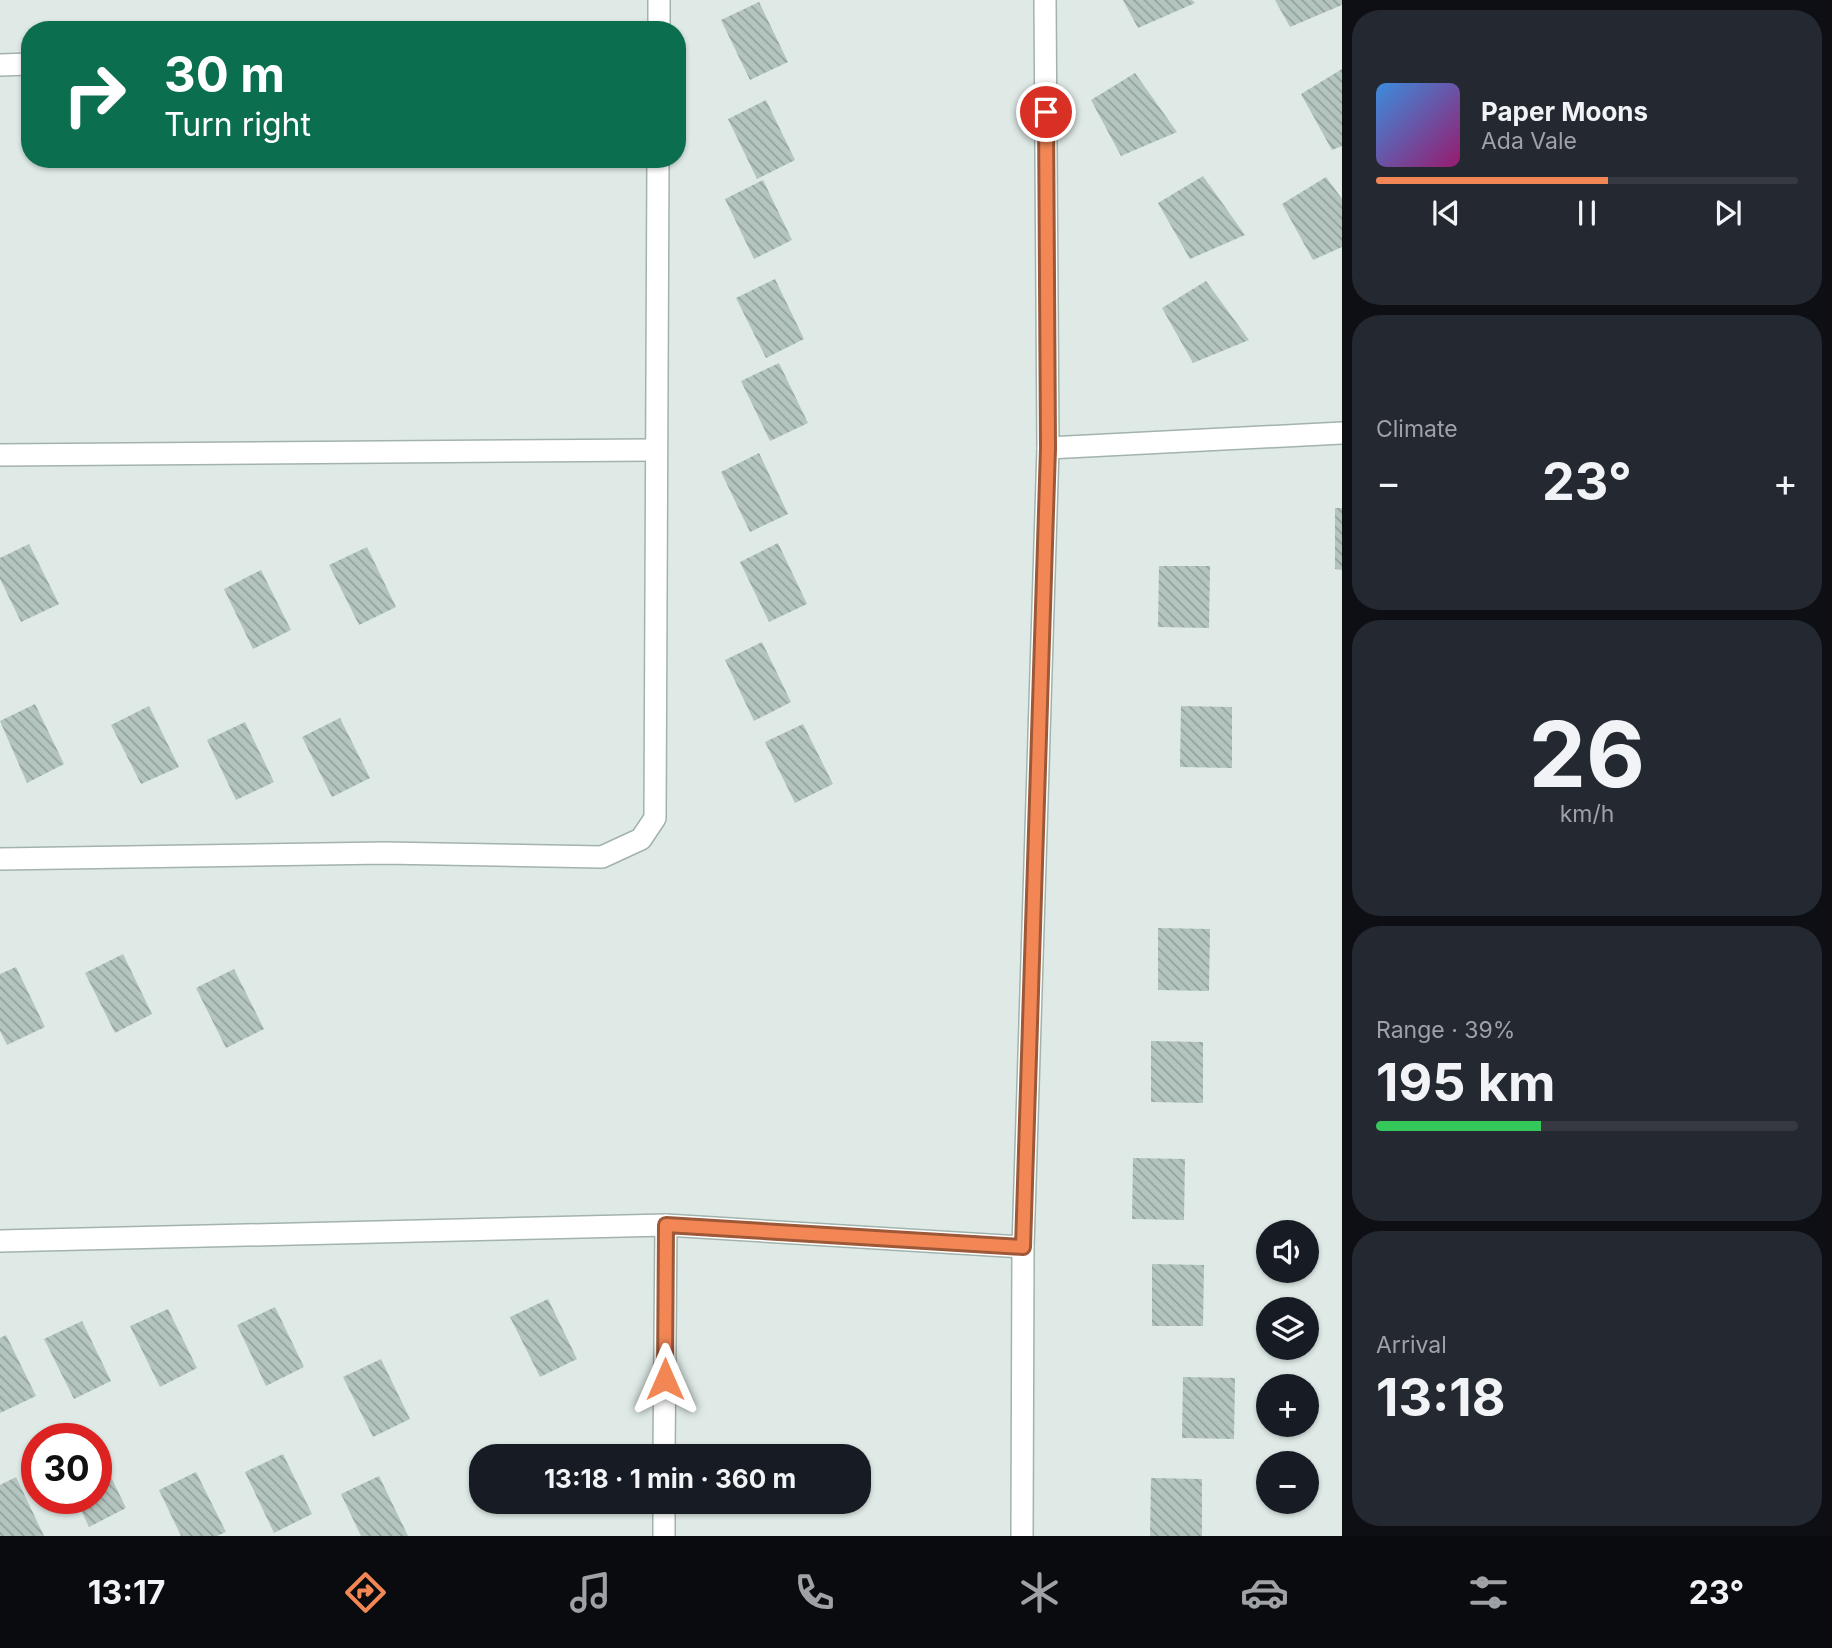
<!DOCTYPE html>
<meta charset="utf-8">
<style>
body{margin:0;font-family:Inter,sans-serif;background:#242831;color:#f1f3f6;height:100vh;display:flex;flex-direction:column;font-size:26px;white-space:nowrap}
*{box-sizing:border-box;margin:0}
p{font-size:23px;color:#9ea1a6}
.icon{flex:none;width:38px;height:38px;fill:none;stroke:currentColor;stroke-width:2;stroke-linecap:round;stroke-linejoin:round}
.map{position:relative;flex:1;overflow:hidden}
.details{display:flex;flex-direction:column;gap:10px;padding:10px;background:#0d0f14;width:490px}
.details>*{flex:none}
.guide{position:absolute;left:21px;top:21px;width:665px;height:147px;border-radius:28px;box-shadow:0 2px 5px #0004;background:#0b6e4f;color:#fff;overflow:hidden}
.buttons{position:absolute;left:1256px;top:1220px;display:grid;gap:14px}
.buttons a{display:grid;place-items:center;width:63px;height:63px;border-radius:50%;background:#171b24;box-shadow:0 2px 5px #0004;font-size:35px}
.speed{position:absolute;left:21px;top:1423px;display:flex;gap:14px;font-size:35px;font-weight:700;text-align:center}
.speed>*{display:grid;place-content:center;width:91px;height:91px;border-radius:50%;background:#171b24;box-shadow:0 2px 5px #0004;line-height:1}
.speed .limit{border:10px solid #d22;background:#fff;color:#111}
.pin{position:absolute;display:grid;place-items:center;width:60px;height:60px;color:#fff;margin:-30px;border:4px solid #fff;border-radius:50%;box-shadow:0 2px 7px #0007}
.me{position:absolute;width:77px;margin:-38px;rotate:0deg;stroke-linejoin:round;filter:drop-shadow(0 0 5px #0008)}
.turn{display:flex;align-items:center;gap:24px;height:147px;padding:0 28px;font-size:32px}
.turn .icon{width:91px;height:91px;stroke-width:2.5}
.turn b{display:block;font-size:49px;line-height:60px}
.big{font-size:52px;font-weight:700;line-height:1.1}
.details .tile{flex:1;display:flex;flex-direction:column;justify-content:center;gap:10px;min-width:0;padding:0 24px;border-radius:28px;background:#242831}
.details .dial{align-items:center;gap:0}
.dial b{font-size:91px;line-height:1}
.song{display:flex;align-items:center;gap:21px}
.cover{width:84px;height:84px;border-radius:10px;background:linear-gradient(135deg,hsl(210 70% 55%),hsl(320 70% 35%))}
.played{height:7px;border-radius:4px;background:linear-gradient(90deg,#f28755 55%,#363941 55%)}
.keys{display:flex;justify-content:space-around;direction:ltr}
.heat{display:flex;justify-content:space-between;align-items:center;font-size:38px;direction:ltr}
.charge{height:10px;border-radius:5px;background:linear-gradient(90deg,#34c759 39%,#363941 0)}
.trip{position:absolute;left:469px;top:1444px;width:402px;height:70px;border-radius:28px;background:#171b24;box-shadow:0 2px 5px #0004;font-weight:700;line-height:70px;text-align:center}
.menu{display:flex;height:112px;justify-content:space-around;align-items:center;background:#090b0e;color:#9ea1a6}
.menu .icon{width:49px;height:49px}
.menu .current{color:#f28755}
.menu b{font-size:32px;color:#f1f3f6}
main{display:flex;flex:1;min-height:0}
.map>svg:first-child{display:block}
.building{fill:url(#building-back-hatch)}
.lines{fill:none;stroke-linecap:round;stroke-linejoin:round}
.street-casing{stroke:#a2b2ad;stroke-width:24}
.street{stroke:#fff;stroke-width:21}
.route-casing{stroke:#9d5837;stroke-width:18}
.route{stroke:#f28755;stroke-width:12}
</style>
<main>
<div class="map">
<svg width="1342" height="1536" viewBox="0 0 1342 1536">
<defs>
<pattern id="building-back-hatch" width="6" height="6" patternUnits="userSpaceOnUse" patternTransform="scale(1.75)"><rect width="6" height="6" fill="#b4c5bf"/><path d="M-1 5l2 2M0 0l6 6M5-1l2 2" fill="none" stroke="#92a19c"/></pattern>
</defs>
<rect width="100%" height="100%" fill="#dfeae6"/>
<g class="building">
<path d="M 1123,0 L 1192,0 L 1195,3 L 1138,28 Z"/>
<path d="M 1275,0 L 1342,0 L 1342,5 L 1290,27 Z"/>
<path d="M 759,2 L 788,62 L 750,80 L 721,20 Z"/>
<path d="M 1342,69 L 1342,146 L 1332,150 L 1301,94 Z"/>
<path d="M 1135,73 L 1177,132 L 1121,156 L 1091,100 Z"/>
<path d="M 766,100 L 795,160 L 757,179 L 728,119 Z"/>
<path d="M 1203,176 L 1245,235 L 1190,259 L 1158,203 Z"/>
<path d="M 1326,177 L 1342,199 L 1342,247 L 1313,260 L 1282,204 Z"/>
<path d="M 763,180 L 792,240 L 754,259 L 725,199 Z"/>
<path d="M 775,279 L 804,339 L 766,358 L 736,298 Z"/>
<path d="M 1206,281 L 1249,340 L 1193,363 L 1162,308 Z"/>
<path d="M 779,363 L 808,423 L 770,441 L 741,381 Z"/>
<path d="M 759,453 L 788,514 L 750,532 L 721,472 Z"/>
<path d="M 1335,508 L 1342,508 L 1342,570 L 1335,569 Z"/>
<path d="M 778,543 L 807,604 L 769,622 L 740,562 Z"/>
<path d="M 29,544 L 59,604 L 21,622 L 0,579 L 0,558 Z"/>
<path d="M 367,547 L 396,607 L 359,625 L 329,565 Z"/>
<path d="M 1159,566 L 1210,566 L 1209,628 L 1158,627 Z"/>
<path d="M 261,570 L 291,630 L 253,649 L 224,589 Z"/>
<path d="M 762,642 L 791,702 L 754,721 L 725,660 Z"/>
<path d="M 35,704 L 64,764 L 27,783 L 0,721 Z"/>
<path d="M 149,706 L 179,767 L 141,784 L 111,725 Z"/>
<path d="M 1181,706 L 1232,707 L 1232,768 L 1180,767 Z"/>
<path d="M 340,718 L 370,778 L 332,797 L 302,737 Z"/>
<path d="M 245,722 L 274,782 L 236,800 L 207,740 Z"/>
<path d="M 803,724 L 833,784 L 795,803 L 765,742 Z"/>
<path d="M 1158,928 L 1210,929 L 1209,991 L 1158,990 Z"/>
<path d="M 123,954 L 152,1014 L 115,1033 L 85,973 Z"/>
<path d="M 16,967 L 45,1027 L 7,1045 L 0,1031 L 0,974 Z"/>
<path d="M 234,969 L 264,1029 L 226,1048 L 196,988 Z"/>
<path d="M 1151,1041 L 1203,1042 L 1203,1103 L 1151,1102 Z"/>
<path d="M 1133,1158 L 1185,1159 L 1184,1220 L 1132,1219 Z"/>
<path d="M 1152,1264 L 1204,1265 L 1203,1326 L 1152,1326 Z"/>
<path d="M 548,1299 L 577,1359 L 540,1377 L 510,1317 Z"/>
<path d="M 275,1307 L 304,1367 L 266,1386 L 237,1325 Z"/>
<path d="M 168,1309 L 197,1368 L 160,1387 L 130,1326 Z"/>
<path d="M 82,1321 L 111,1381 L 74,1399 L 44,1339 Z"/>
<path d="M 6,1335 L 36,1396 L 0,1413 L 0,1338 Z"/>
<path d="M 381,1359 L 410,1419 L 373,1437 L 343,1377 Z"/>
<path d="M 1183,1377 L 1235,1378 L 1234,1439 L 1182,1438 Z"/>
<path d="M 96,1446 L 126,1508 L 89,1527 L 75,1498 L 96,1498 Z"/>
<path d="M 283,1454 L 312,1514 L 274,1533 L 245,1472 Z"/>
<path d="M 196,1472 L 226,1532 L 217,1536 L 181,1536 L 159,1490 Z"/>
<path d="M 379,1476 L 408,1536 L 361,1536 L 341,1494 Z"/>
<path d="M 16,1477 L 44,1536 L 0,1536 L 0,1485 Z"/>
<path d="M 1151,1478 L 1202,1479 L 1202,1536 L 1150,1536 Z"/>
</g>
<g class="lines">
<g class="street-casing">
<g id="street">
<path d="M 659,30 L 659,0"/>
<path d="M 0,65 L 30,64"/>
<path d="M 1048,448 L 1342,433"/>
<path d="M 0,455 L 655,450"/>
<path d="M 0,859 L 385,853 L 602,857 L 641,839 L 655,818 L 658,159"/>
<path d="M 0,1241 L 666,1225 L 1023,1247"/>
<path d="M 664,1456 L 666,1225"/>
<path d="M 664,1536 L 664,1502"/>
<path d="M 1022,1536 L 1023,1247 L 1048,448 L 1045,0"/>
</g>
</g>
<use href="#street" class="street"/>
</g>
<g class="lines">
<g class="route-casing">
<path id="route" d="M 665,1379 L 666,1225 L 1023,1247 L 1048,448 L 1046,112"/>
</g>
<use href="#route" class="route"/>
</g>
</svg>
<div class="buttons">
<a><svg class="icon" aria-label="sound" viewBox="0 0 24 24"><path d="M4 9h4l5-4v14l-5-4H4zM17 9q2 3 0 6"/></svg></a>
<a><svg class="icon" aria-label="layers" viewBox="0 0 24 24"><path d="M12 4l9 5-9 5-9-5zM3 14l9 5 9-5"/></svg></a>
<a>+</a>
<a>−</a>
</div>
<div class="speed"><div class="limit">30</div></div>
<div class="pin" style="left:1046px;top:112px;background:#d93025"><svg class="icon" aria-label="arrive" viewBox="0 0 24 24"><path d="M6 21V4h12l-3 4 3 4H6"/></svg></div>
<svg class="me" style="left:665px;top:1379px" viewBox="-20 -20 40 40"><path d="M0-17L14 15 0 8-14 15z" fill="#f28755" stroke="#fff" stroke-width="4"/></svg>
<div class="trip">13:18 · 1 min · 360 m</div>
<div class="guide">
<div class="turn"><svg class="icon" aria-label="right" viewBox="0 0 24 24"><path d="M7 20v-9h11M14 6l5 5-5 5"/></svg><div><b>30 m</b>Turn right</div></div>
</div>
</div>
<section class="details">
<div class="tile">
<div class="song"><i class="cover"></i><div><b>Paper Moons</b><p>Ada Vale</p></div></div>
<div class="played"></div>
<div class="keys"><svg class="icon" aria-label="previous" viewBox="0 0 24 24"><path d="M18 5L8 12l10 7zM5 5v14"/></svg><svg class="icon" aria-label="pause" viewBox="0 0 24 24"><path d="M8 5v14M16 5v14"/></svg><svg class="icon" aria-label="next" viewBox="0 0 24 24"><path d="M6 5l10 7-10 7zM19 5v14"/></svg></div>
</div>
<div class="tile"><p>Climate</p>
<div class="heat"><a>−</a><b class="big">23°</b><a>+</a></div>
</div>
<div class="tile dial"><b>26</b><p>km/h</p></div>
<div class="tile"><p>Range · 39%</p><b class="big">195 km</b><div class="charge"></div></div>
<div class="tile"><p>Arrival</p><b class="big">13:18</b></div>
</section>
</main>
<nav class="menu">
<b>13:17</b>
<svg class="icon current" aria-label="directions" viewBox="0 0 24 24"><path d="M12 3l9 9-9 9-9-9zM9 14v-3h6M13 9l2 2-2 2"/></svg>
<svg class="icon" aria-label="music" viewBox="0 0 24 24"><path d="M9 18V5l10-2v13"/><circle cx="6" cy="18" r="3"/><circle cx="16" cy="16" r="3"/></svg>
<svg class="icon" aria-label="phone" viewBox="0 0 24 24"><path d="M5 4h4l2 5-3 2q2 4 5 5l2-3 5 2v4C11 20 4 13 5 4z"/></svg>
<svg class="icon" aria-label="climate" viewBox="0 0 24 24"><path d="M12 3v18M4 7l16 10M4 17L20 7"/></svg>
<svg class="icon" aria-label="car" viewBox="0 0 24 24"><path d="M5 17H2v-5l4-1 3-4h7l3 4 3 1v5h-3M9 17h6M6 11h13"/><circle cx="7" cy="17" r="2"/><circle cx="17" cy="17" r="2"/></svg>
<svg class="icon" aria-label="filters" viewBox="0 0 24 24"><path d="M4 7h16M4 17h16"/><circle cx="9" cy="7" r="2"/><circle cx="15" cy="17" r="2"/></svg>
<b>23°</b>
</nav>
